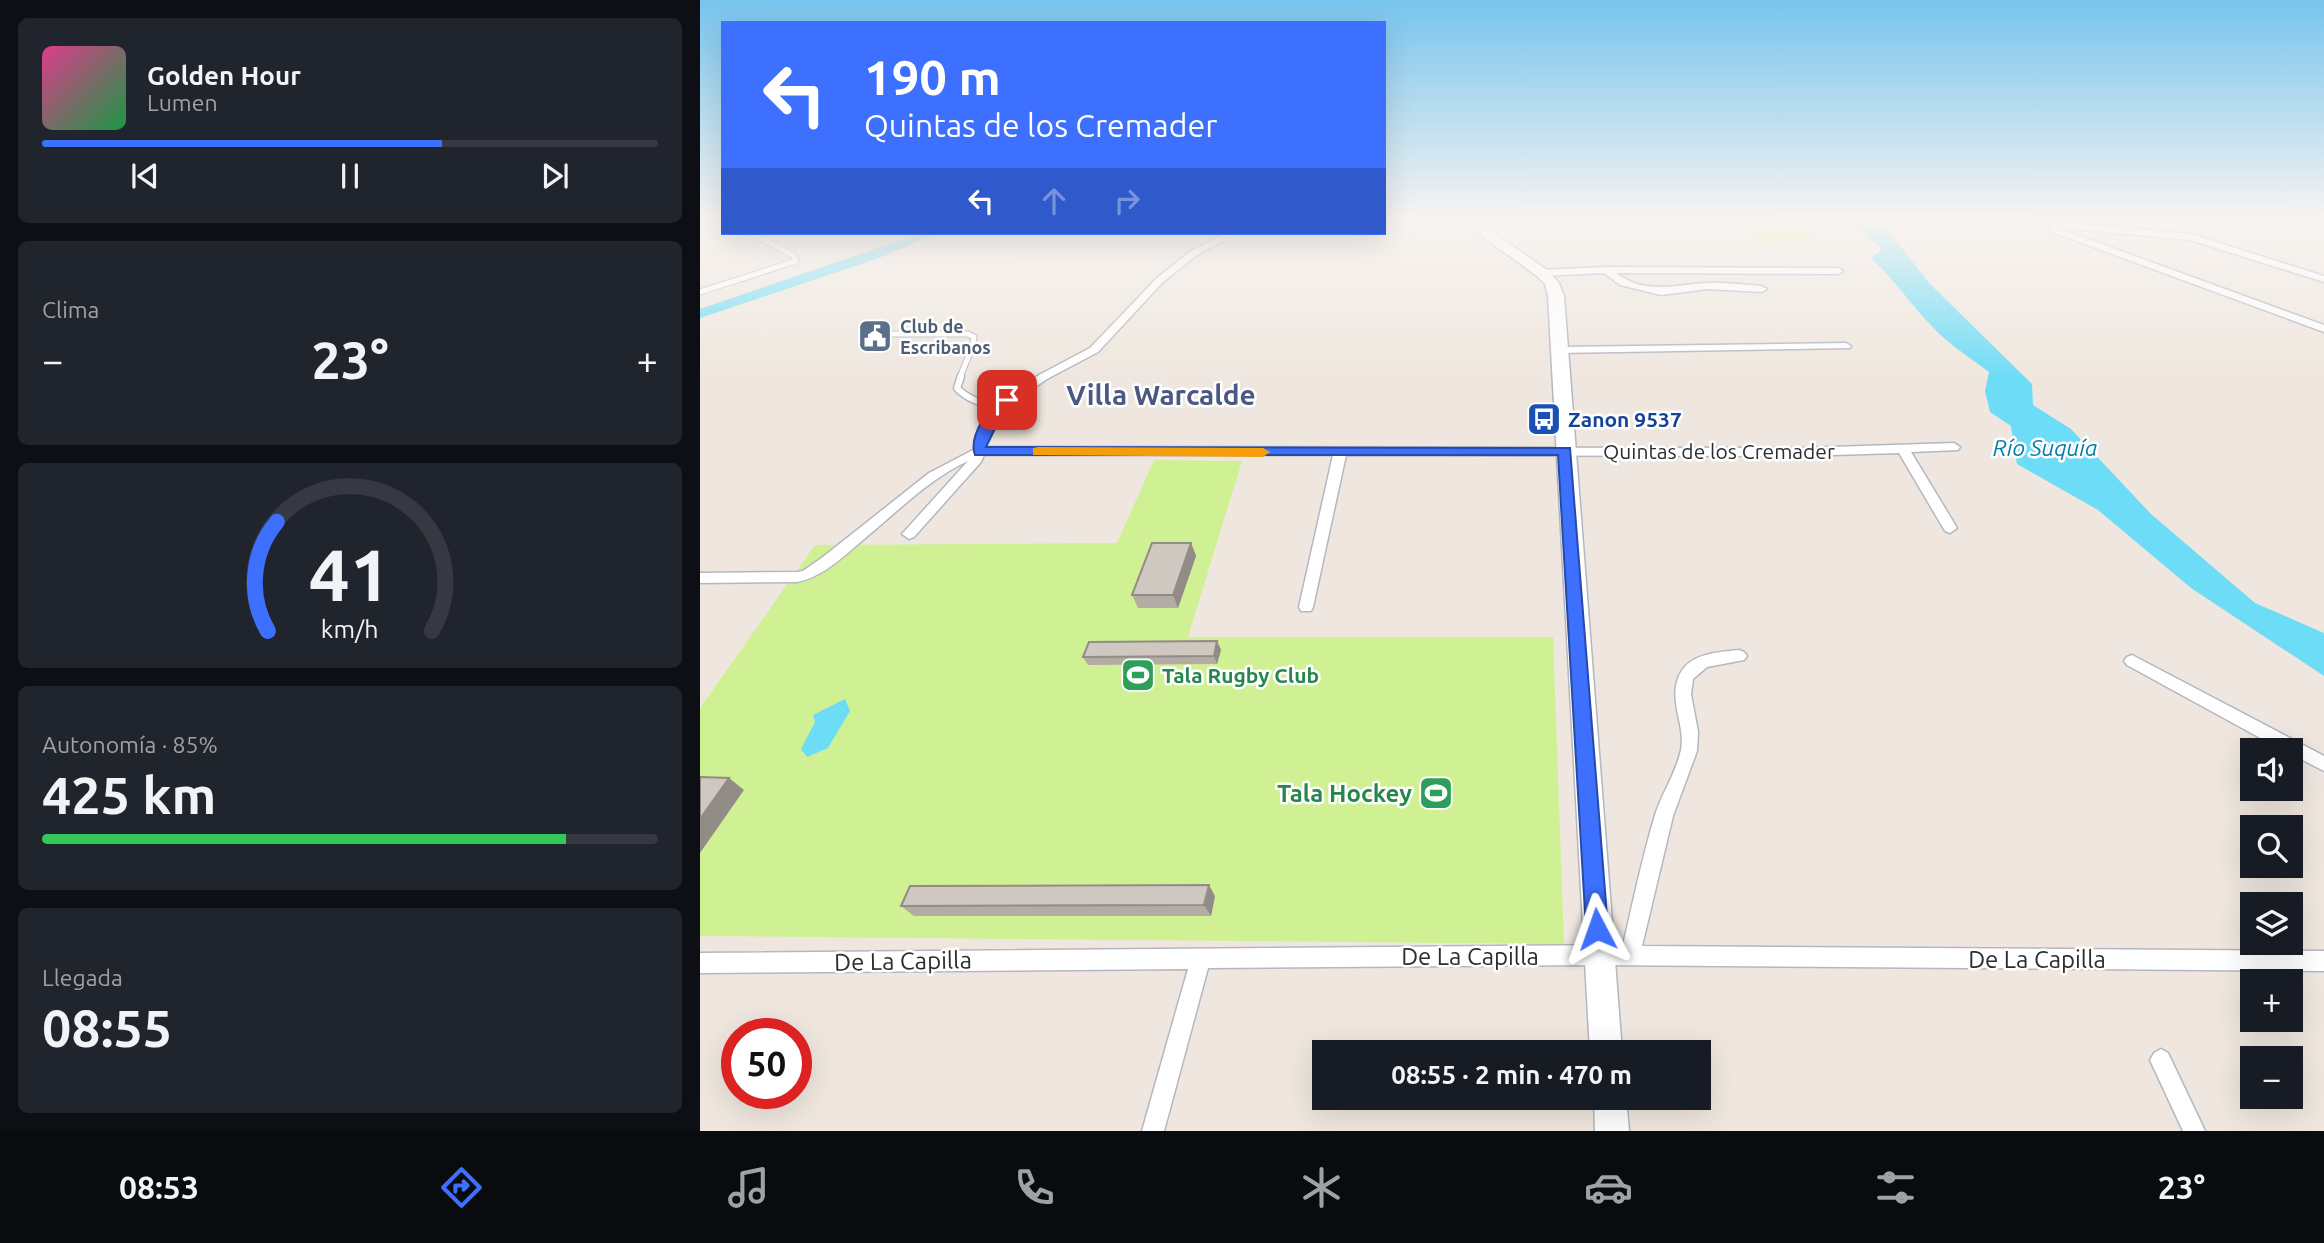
<!DOCTYPE html>
<html lang="es">
<meta charset="utf-8">
<style>
body{margin:0;font-family:Ubuntu,sans-serif;background:#20242c;color:#f1f3f6;height:100vh;display:flex;flex-direction:column;font-size:26px;white-space:nowrap}
*{box-sizing:border-box;margin:0}
p{font-size:23px;color:#9ea1a6}
.icon{flex:none;width:38px;height:38px;fill:none;stroke:currentColor;stroke-width:2;stroke-linecap:round;stroke-linejoin:round}
.map{position:relative;flex:1;overflow:hidden}
.panel{display:flex;flex-direction:column;gap:18px;padding:18px;background:#0d0f14;width:700px}
.panel>*{flex:none}
.banner{position:absolute;left:21px;top:21px;width:665px;height:214px;border-radius:0px;box-shadow:0 7px 28px #0002;background:#3d70ff;color:#fff;overflow:hidden}
.tools{position:absolute;left:1540px;top:738px;display:grid;gap:14px}
.tools a{display:grid;place-items:center;width:63px;height:63px;border-radius:0px;background:#171b24;box-shadow:0 7px 28px #0002;font-size:35px}
.speed{position:absolute;left:21px;top:1018px;display:flex;gap:14px;font-size:35px;font-weight:700;text-align:center}
.speed>*{display:grid;place-content:center;width:91px;height:91px;border-radius:50%;background:#171b24;box-shadow:0 7px 28px #0002;line-height:1}
.speed .limit{border:10px solid #d22;background:#fff;color:#111}
.pin{position:absolute;display:grid;place-items:center;width:60px;height:60px;color:#fff;margin:-30px;border-radius:14px;box-shadow:0 4px 10px #0006}
.me{position:absolute;width:77px;margin:-38px;rotate:356deg;stroke-linejoin:round;filter:drop-shadow(0 0 5px #0008)}
.turn{display:flex;align-items:center;gap:24px;height:147px;padding:0 28px;font-size:32px}
.turn .icon{width:91px;height:91px;stroke-width:2.5}
.turn b{display:block;font-size:49px;line-height:60px}
.lanes{display:flex;align-items:center;height:66px;padding:0 28px;background:#0003;justify-content:center;gap:35px;direction:ltr}
.lanes .off{opacity:.35}
.big{font-size:52px;font-weight:600;line-height:1.1}
.panel .widget{flex:1;display:flex;flex-direction:column;justify-content:center;gap:10px;min-width:0;padding:0 24px;border-radius:10px;background:#20242c}
.panel .dial{align-items:center;gap:0}
.dial svg{height:182px;overflow:visible;fill:none;stroke:#363941;stroke-width:7;stroke-linecap:round;text-anchor:middle}
.dial text{fill:#f1f3f6;stroke:none}
.song{display:flex;align-items:center;gap:21px}
.cover{width:84px;height:84px;border-radius:10px;background:linear-gradient(135deg,hsl(330 70% 55%),hsl(140 70% 35%))}
.played{height:7px;border-radius:4px;background:linear-gradient(90deg,#3d70ff 65%,#363941 65%)}
.keys{display:flex;justify-content:space-around;direction:ltr}
.heat{display:flex;justify-content:space-between;align-items:center;font-size:38px;direction:ltr}
.charge{height:10px;border-radius:5px;background:linear-gradient(90deg,#34c759 85%,#363941 0)}
.trip{position:absolute;left:612px;top:1040px;width:399px;height:70px;border-radius:0px;background:#171b24;box-shadow:0 7px 28px #0002;font-weight:600;line-height:70px;text-align:center}
.tabs{display:flex;height:112px;justify-content:space-around;align-items:center;background:#090b0e;color:#9ea1a6}
.tabs .icon{width:49px;height:49px}
.tabs .active{color:#3d70ff}
.tabs b{font-size:32px;color:#f1f3f6}
main{display:flex;flex:1;min-height:0}
.map>svg:first-child{display:block}
.pitch{fill:#d0f094}
.water{fill:#6ddcf6}
.lines{fill:none;stroke-linecap:round;stroke-linejoin:round}
.canal{fill:#6ddcf6;fill-rule:evenodd}
.lane-far1-casing{stroke:#b3b7c1;stroke-width:7}
.lane-casing{stroke:#b3b7c1;stroke-width:9}
.street-casing{stroke:#b3b7c1;stroke-width:3}
.secondary-casing{stroke:#b3b7c1;stroke-width:3}
.lane-far1{stroke:#fff;stroke-width:5}
.lane{stroke:#fff;stroke-width:6}
.street{fill:#fff;fill-rule:evenodd}
.secondary{fill:#fff;fill-rule:evenodd}
.wall{fill:#b2aca5}
.shaded-wall{fill:#918c86}
.building{fill:#cfc8c0;stroke:#918c86;stroke-width:2}
.route{fill:#3d70ff;stroke:#2849a6;stroke-width:2}
.slow{fill:#f59e0b}
.labels{text-anchor:middle;dominant-baseline:central;stroke-width:5;stroke-linejoin:round;paint-order:stroke}
.far-service-label{font-size:18px;font-weight:bold;fill:#4e5e75;stroke:#fff;text-anchor:start}
.transit-label{font-size:21px;font-weight:bold;fill:#164399;stroke:#fff;text-anchor:start}
.street-label{font-size:21px;fill:#2d2d2d;stroke:#fff}
.leisure-label{font-size:21px;font-weight:bold;fill:#27864d;stroke:#fff;text-anchor:start}
.water-label{font-size:23px;font-style:italic;fill:#057ea9;stroke:#fff}
.near-leisure-label{font-size:24px;font-weight:bold;fill:#27864d;stroke:#fff;text-anchor:end}
.near-street-label{font-size:24px;fill:#2d2d2d;stroke:#fff}
.district-label{font-size:28px;font-weight:bold;fill:#4a5882;stroke:#fff}
</style>
<main>
<section class="panel">
<div class="widget">
<div class="song"><i class="cover"></i><div><b>Golden Hour</b><p>Lumen</p></div></div>
<div class="played"></div>
<div class="keys"><svg class="icon" aria-label="previous" viewBox="0 0 24 24"><path d="M18 5L8 12l10 7zM5 5v14"/></svg><svg class="icon" aria-label="pause" viewBox="0 0 24 24"><path d="M8 5v14M16 5v14"/></svg><svg class="icon" aria-label="next" viewBox="0 0 24 24"><path d="M6 5l10 7-10 7zM19 5v14"/></svg></div>
</div>
<div class="widget"><p>Clima</p>
<div class="heat"><a>−</a><b class="big">23°</b><a>+</a></div>
</div>
<div class="widget dial"><svg viewBox="0 0 100 80">
<path d="M14 69A42 42 0 1 1 86 69"/>
<path d="M14 69A42 42 0 0 1 18 21" stroke="#3d70ff"/>
<text x="50" y="56" font-size="32" font-weight="700">41</text>
<text x="50" y="72" font-size="11">km/h</text>
</svg></div>
<div class="widget"><p>Autonomía · 85%</p><b class="big">425 km</b><div class="charge"></div></div>
<div class="widget"><p>Llegada</p><b class="big">08:55</b></div>
</section>
<div class="map">
<svg width="1624" height="1131" viewBox="0 0 1624 1131">
<rect width="100%" height="100%" fill="#efe7df"/>
<g class="pitch">
<path d="M 1045,219 L 1097,219 L 1114,239 L 1063,244 Z"/>
<path d="M 454,460 L 542,461 L 488,637 L 853,637 L 864,944 L 0,936 L 0,708 L 115,545 L 417,543 Z"/>
</g>
<g class="water">
<path d="M 1149,219 L 1179,219 L 1229,283 L 1332,384 L 1333,405 L 1371,429 L 1451,514 L 1555,603 L 1624,633 L 1624,676 L 1491,588 L 1398,510 L 1317,464 L 1311,426 L 1290,412 L 1285,391 L 1289,372 C 1275,361 1259,351 1245,339 C 1218,315 1198,283 1171,258 L 1182,249 Z"/>
<path d="M 145,699 L 150,711 L 128,748 L 107,757 L 101,749 L 115,722 L 113,715 Z"/>
</g>
<g class="lines">
<path class="canal" d="M 221,233 L 238,233 L 179,258 L 0,318 L 0,309 Z"/>
<g class="lane-far1-casing">
<g id="lane-far1">
<path d="M 0,292 L 96,261 L 94,256 L 51,233"/>
<path d="M 183,334 L 268,334 L 274,337 L 272,348 L 260,377"/>
</g>
</g>
<g class="lane-casing">
<path id="lane" d="M 261,376 L 257,388 C 268,400 282,403 298,407"/>
</g>
<g class="street-casing">
<g id="street">
<path d="M 1292,219 L 1330,219 L 1491,234 L 1624,276 L 1624,282 L 1490,240 L 1296,222 Z"/>
<path d="M 1355,227 L 1624,325 L 1624,332 L 1352,232 L 1350,230 Z"/>
<path d="M 526,233 L 537,233 L 497,255 L 463,282 L 398,352 L 347,379 L 303,409 L 285,447 L 1101,448 L 1254,443 L 1260,447 L 1258,450 L 1211,452 L 1257,528 L 1250,533 L 1245,531 L 1199,453 L 1101,456 L 646,455 L 613,607 L 611,611 L 601,611 L 599,607 L 633,455 L 284,455 L 281,462 L 214,537 L 209,539 L 202,534 L 268,461 C 229,479 197,512 164,539 C 144,556 123,577 97,582 L 0,583 L 0,573 L 97,572 L 103,571 L 123,557 L 229,473 L 273,450 L 294,404 L 339,375 L 390,348 L 457,278 L 491,251 Z"/>
<path d="M 906,267 L 1138,268 L 1143,271 L 1138,274 L 916,273 C 945,295 973,285 1007,283 C 1025,282 1044,285 1062,286 L 1067,289 L 1062,292 L 1008,289 L 961,295 L 920,285 L 904,273 L 842,276 L 837,273 L 842,270 Z"/>
<path d="M 1146,343 L 1151,346 L 1150,348 L 859,353 L 854,350 L 859,347 Z"/>
<path d="M 1039,650 L 1044,652 L 1047,656 L 1044,660 L 1007,667 L 993,679 L 991,694 L 998,732 L 997,751 L 973,816 L 942,946 L 1624,951 L 1624,971 L 899,965 L 508,968 L 464,1131 L 442,1131 L 488,969 L 0,973 L 0,953 L 923,945 C 933,902 942,858 955,815 C 962,793 976,773 981,750 C 986,724 966,697 981,672 C 992,653 1019,652 1039,650 Z"/>
<path d="M 1432,655 L 1624,756 L 1624,771 L 1591,754 L 1591,751 L 1584,751 L 1427,665 L 1424,661 L 1427,657 Z"/>
<path d="M 1461,1049 L 1468,1053 L 1505,1131 L 1483,1131 L 1450,1060 L 1454,1053 Z"/>
</g>
</g>
<g class="secondary-casing">
<g id="secondary">
<path d="M 758,219 L 774,219 L 847,270 L 859,283 L 864,296 L 922,1052 L 890,1052 L 848,296 L 845,284 L 837,276 Z"/>
<path d="M 894,1097 L 926,1097 L 929,1131 L 895,1131 Z"/>
</g>
</g>
<use href="#lane-far1" class="lane-far1"/>
<use href="#lane" class="lane"/>
<use href="#street" class="street"/>
<use href="#secondary" class="secondary"/>
</g>
<g class="wall">
<path d="M 491,543 L 496,556 L 478,608 L 438,608 L 432,595 Z"/>
<path d="M 517,641 L 521,650 L 517,664 L 388,665 L 383,657 Z"/>
<path d="M 515,896 L 511,916 L 214,916 L 201,906 Z"/>
</g>
<g class="shaded-wall">
<path d="M 491,543 L 496,556 L 478,608 L 473,595 Z"/>
<path d="M 517,641 L 521,650 L 517,664 L 514,656 Z"/>
<path d="M 29,778 L 44,790 L 0,853 L 0,819 Z"/>
<path d="M 509,885 L 515,896 L 511,916 L 504,905 Z"/>
</g>
<g class="building">
<path d="M 452,543 L 491,543 L 473,595 L 432,595 Z"/>
<path d="M 517,641 L 514,656 L 383,657 L 389,642 Z"/>
<path d="M 0,777 L 29,778 L 0,819 Z"/>
<path d="M 509,885 L 504,905 L 201,906 L 210,886 Z"/>
</g>
<linearGradient id="sky" x2="0" y2="1"><stop stop-color="#77c4ee"/><stop offset="0.58" stop-color="#f8f4f1"/><stop offset="1" stop-color="#f8f4f1" stop-opacity="0"/></linearGradient>
<rect width="1624" height="378" fill="url(#sky)"/>
<path class="route" d="M 307,396 L 314,400 L 304,410 L 286,447 L 870,448 L 908,929 L 905,936 L 897,940 L 889,936 L 886,929 L 858,455 L 275,455 C 268,437 290,402 307,396 Z"/>
<path class="slow" d="M 338,447 L 563,448 L 570,452 L 563,457 L 333,455 L 333,448 Z"/>
<defs>
<g id="civic-square" transform="scale(1.75)"><rect x="-9" y="-9" width="18" height="18" rx="4" fill="#5c6f8a" stroke="#fff"/><path d="M-.6-6.5H3V-4.5H.6V-3L4-1V1h2V6H-6V1h2V-1L-.6-3ZM-1.2 2.5V6h2.4V2.5Z" fill="#fff"/></g>
<g id="bus-square" transform="scale(1.75)"><rect x="-9" y="-9" width="18" height="18" rx="4" fill="#1a4fb4" stroke="#fff"/><path d="M-5-6H5V4H4V6H2V4H-2V6H-4V4H-5ZM-3.5-4V0h7V-4ZM-3.5 1.2v1.5H-2V1.2ZM2 1.2v1.5H3.5V1.2Z" fill="#fff"/></g>
<g id="stadium-square" transform="scale(1.75)"><rect x="-9" y="-9" width="18" height="18" rx="4" fill="#2e9e5b" stroke="#fff"/><path d="M0-5a6.5 5 0 1 0 0 10a6.5 5 0 1 0 0-10ZM-3.5-1.8h7v3.6h-7Z" fill="#fff"/></g>
</defs>
<g fill-rule="evenodd">
<use href="#civic-square" x="175" y="336"/>
<use href="#bus-square" x="844" y="419"/>
<use href="#stadium-square" x="438" y="675"/>
<use href="#stadium-square" x="736" y="793"/>
</g>
<g class="labels">
<g class="far-service-label">
<text x="200" y="326">Club de<tspan x="200" dy="21">Escribanos</tspan></text>
</g>
<g class="transit-label">
<text x="868" y="419">Zanon 9537</text>
</g>
<g class="street-label">
<text x="1019" y="451">Quintas de los Cremader</text>
</g>
<g class="leisure-label">
<text x="462" y="675">Tala Rugby Club</text>
</g>
<g class="water-label">
<text x="1345" y="447">Río Suquía</text>
</g>
<g class="near-leisure-label">
<text x="712" y="793">Tala Hockey</text>
</g>
<g class="near-street-label">
<text x="770" y="956">De La Capilla</text>
<text x="1337" y="959">De La Capilla</text>
<text transform="translate(203 961) rotate(-1)">De La Capilla</text>
</g>
<g class="district-label">
<text x="461" y="394">Villa Warcalde</text>
</g>
</g>
</svg>
<div class="tools">
<a><svg class="icon" aria-label="sound" viewBox="0 0 24 24"><path d="M4 9h4l5-4v14l-5-4H4zM17 9q2 3 0 6"/></svg></a>
<a><svg class="icon" aria-label="search" viewBox="0 0 24 24"><circle cx="10" cy="10" r="6"/><path d="M15 15l6 6"/></svg></a>
<a><svg class="icon" aria-label="layers" viewBox="0 0 24 24"><path d="M12 4l9 5-9 5-9-5zM3 14l9 5 9-5"/></svg></a>
<a>+</a>
<a>−</a>
</div>
<div class="speed"><div class="limit">50</div></div>
<div class="pin" style="left:307px;top:400px;background:#d93025"><svg class="icon" aria-label="arrive" viewBox="0 0 24 24"><path d="M6 21V4h12l-3 4 3 4H6"/></svg></div>
<svg class="me" style="left:897px;top:929px" viewBox="-20 -20 40 40"><path d="M0-17L14 15 0 8-14 15z" fill="#3d70ff" stroke="#fff" stroke-width="4"/></svg>
<div class="trip">08:55 · 2 min · 470 m</div>
<div class="banner">
<div class="turn"><svg class="icon" aria-label="left" viewBox="0 0 24 24"><path d="M17 20v-9H6M10 6l-5 5 5 5"/></svg><div><b>190 m</b>Quintas de los Cremader</div></div>
<div class="lanes"><svg class="icon" aria-label="left" viewBox="0 0 24 24"><path d="M17 20v-9H6M10 6l-5 5 5 5"/></svg><svg class="icon off" aria-label="ahead" viewBox="0 0 24 24"><path d="M12 20V5M6 11l6-6 6 6"/></svg><svg class="icon off" aria-label="right" viewBox="0 0 24 24"><path d="M7 20v-9h11M14 6l5 5-5 5"/></svg></div>
</div>
</div>
</main>
<nav class="tabs">
<b>08:53</b>
<svg class="icon active" aria-label="directions" viewBox="0 0 24 24"><path d="M12 3l9 9-9 9-9-9zM9 14v-3h6M13 9l2 2-2 2"/></svg>
<svg class="icon" aria-label="music" viewBox="0 0 24 24"><path d="M9 18V5l10-2v13"/><circle cx="6" cy="18" r="3"/><circle cx="16" cy="16" r="3"/></svg>
<svg class="icon" aria-label="phone" viewBox="0 0 24 24"><path d="M5 4h4l2 5-3 2q2 4 5 5l2-3 5 2v4C11 20 4 13 5 4z"/></svg>
<svg class="icon" aria-label="climate" viewBox="0 0 24 24"><path d="M12 3v18M4 7l16 10M4 17L20 7"/></svg>
<svg class="icon" aria-label="car" viewBox="0 0 24 24"><path d="M5 17H2v-5l4-1 3-4h7l3 4 3 1v5h-3M9 17h6M6 11h13"/><circle cx="7" cy="17" r="2"/><circle cx="17" cy="17" r="2"/></svg>
<svg class="icon" aria-label="filters" viewBox="0 0 24 24"><path d="M4 7h16M4 17h16"/><circle cx="9" cy="7" r="2"/><circle cx="15" cy="17" r="2"/></svg>
<b>23°</b>
</nav>
